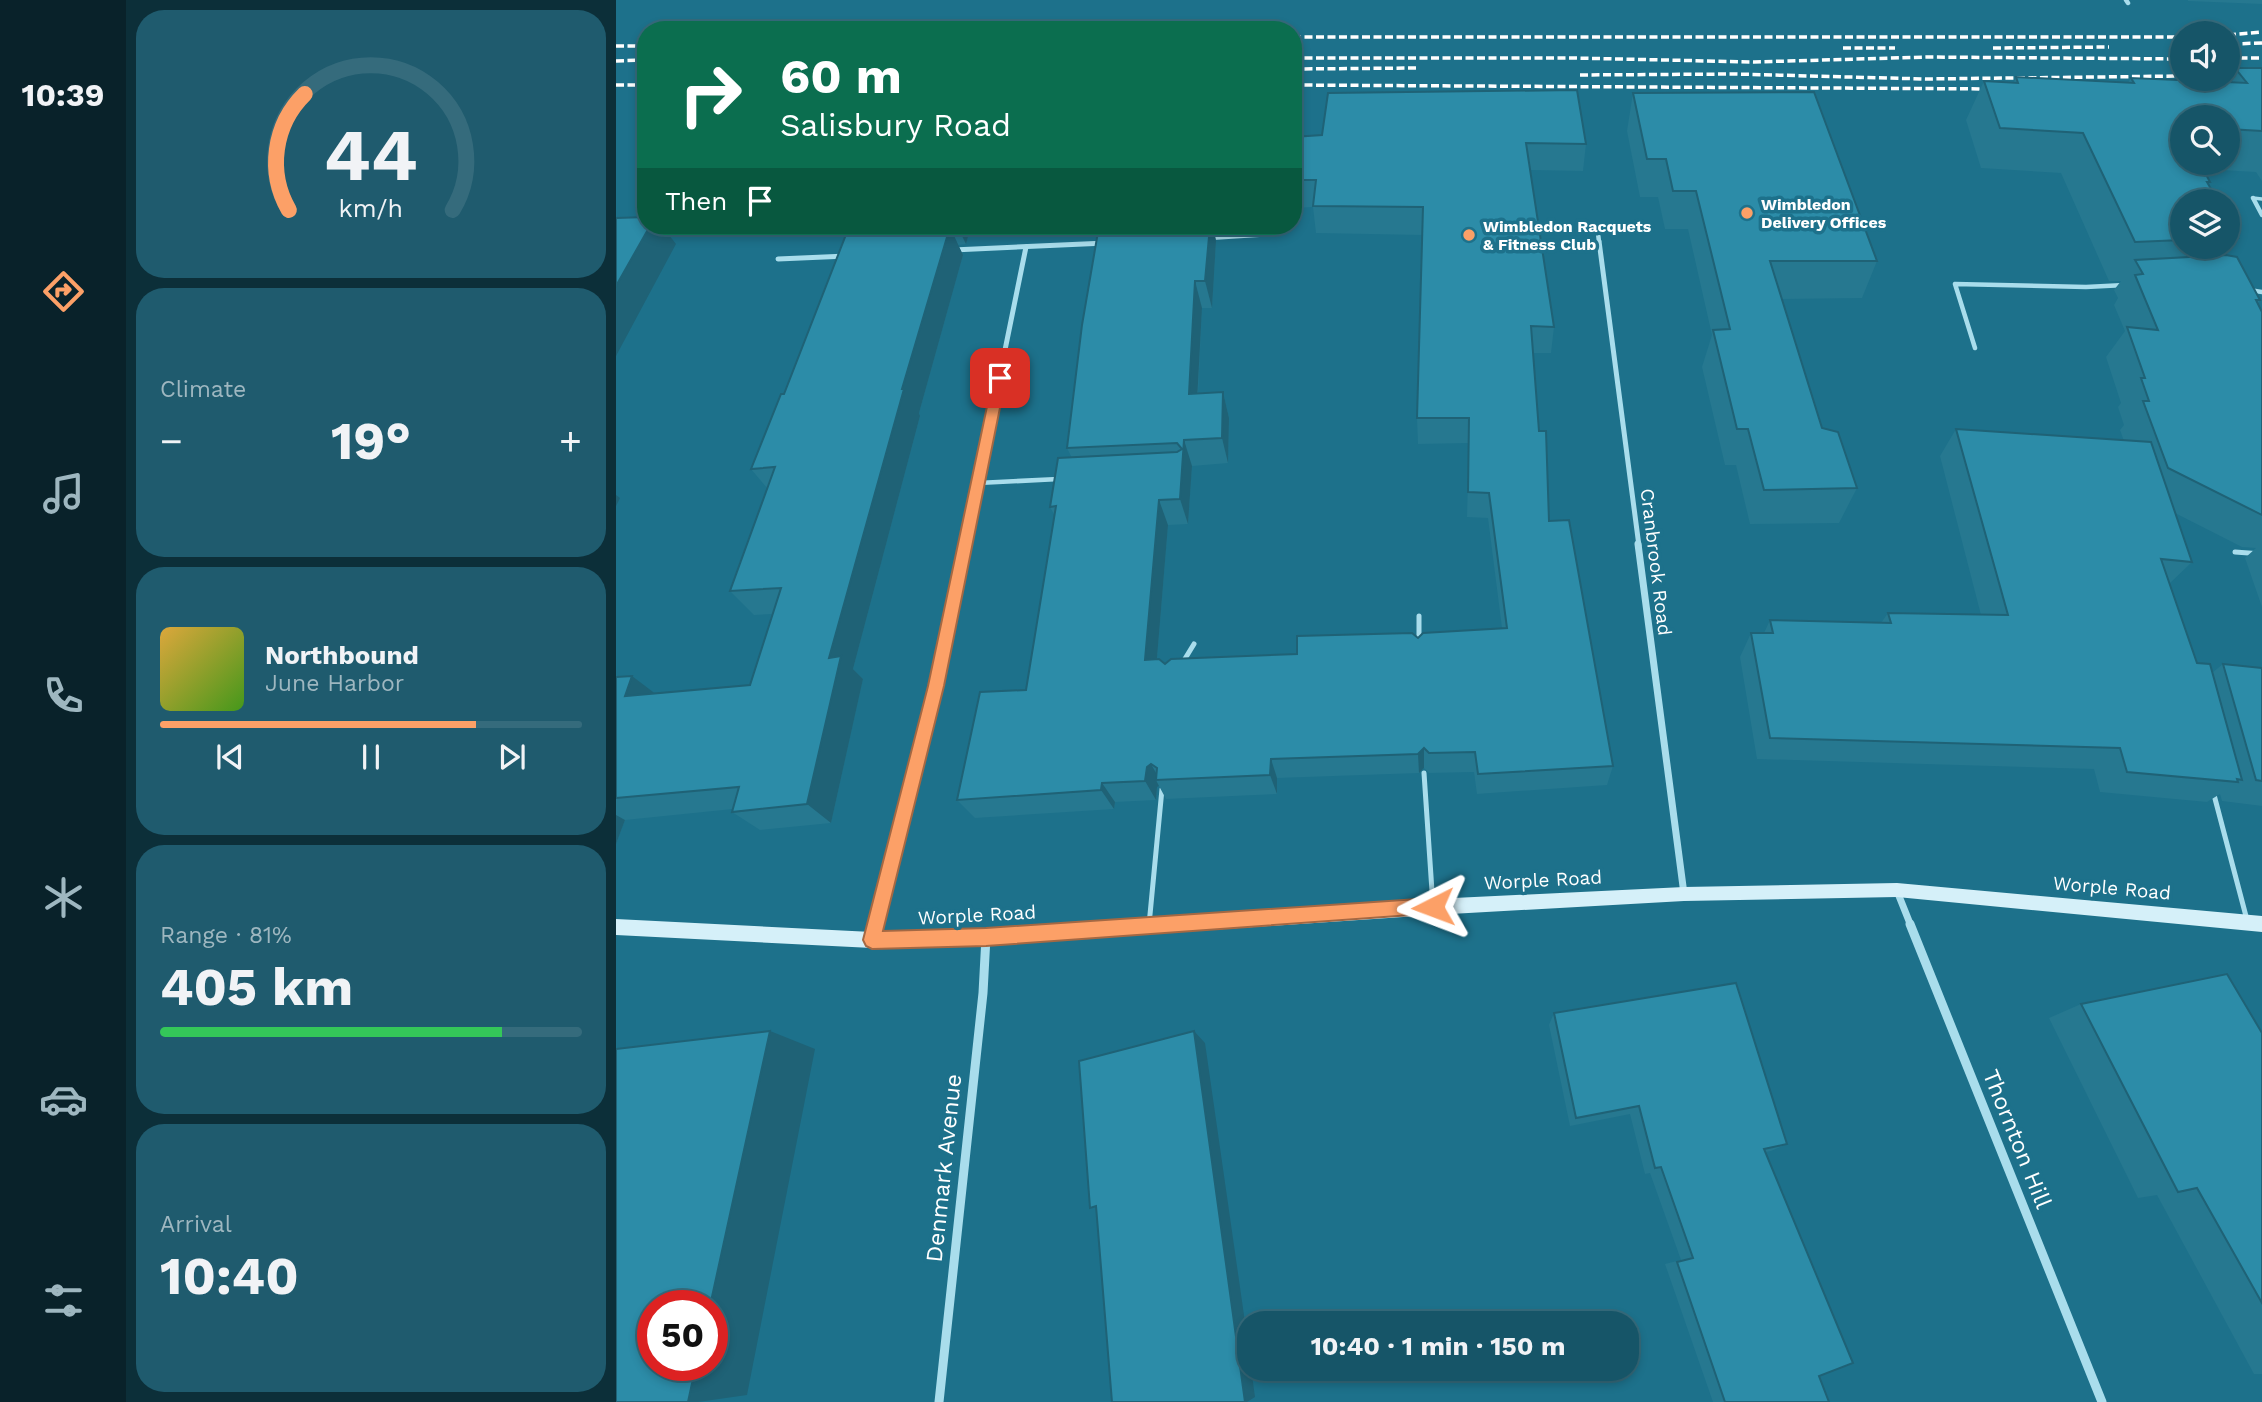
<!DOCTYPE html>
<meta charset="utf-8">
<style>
body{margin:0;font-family:"Work Sans",sans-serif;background:#1f5b6e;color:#f1f3f6;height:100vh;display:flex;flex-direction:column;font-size:26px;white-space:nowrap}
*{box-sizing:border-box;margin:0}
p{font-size:23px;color:#9eb7c0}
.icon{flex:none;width:38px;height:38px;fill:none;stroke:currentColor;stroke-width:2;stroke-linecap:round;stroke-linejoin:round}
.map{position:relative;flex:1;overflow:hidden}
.drawer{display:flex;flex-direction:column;gap:10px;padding:10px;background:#0c2f39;width:490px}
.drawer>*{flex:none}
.banner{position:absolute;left:21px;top:21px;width:665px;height:214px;border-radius:28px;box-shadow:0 4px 10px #0003,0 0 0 2px #356b7c;background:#0b6e4f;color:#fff;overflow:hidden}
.buttons{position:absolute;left:1554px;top:21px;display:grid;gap:14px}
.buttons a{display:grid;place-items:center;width:70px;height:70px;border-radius:50%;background:#165568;box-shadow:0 4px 10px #0003,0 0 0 2px #356b7c;font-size:35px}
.speed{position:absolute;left:21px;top:1290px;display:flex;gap:14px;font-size:35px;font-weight:700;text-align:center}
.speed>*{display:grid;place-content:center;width:91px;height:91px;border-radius:50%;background:#165568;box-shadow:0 4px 10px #0003,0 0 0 2px #356b7c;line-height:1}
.speed .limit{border:10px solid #d22;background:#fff;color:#111}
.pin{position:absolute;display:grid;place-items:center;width:60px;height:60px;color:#fff;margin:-30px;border-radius:14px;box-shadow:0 4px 10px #0006}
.me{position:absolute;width:77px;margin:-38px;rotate:267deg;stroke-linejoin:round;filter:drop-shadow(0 0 5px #0008)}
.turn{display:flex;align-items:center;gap:24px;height:147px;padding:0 28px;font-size:32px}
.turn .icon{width:91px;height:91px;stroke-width:2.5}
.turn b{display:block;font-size:49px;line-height:60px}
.then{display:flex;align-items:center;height:66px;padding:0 28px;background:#0003;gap:14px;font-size:26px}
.big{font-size:52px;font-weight:700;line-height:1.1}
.drawer .widget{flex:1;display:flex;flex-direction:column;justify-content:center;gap:10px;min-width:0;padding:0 24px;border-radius:28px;background:#1f5b6e}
.drawer .dial{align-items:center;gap:0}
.dial svg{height:182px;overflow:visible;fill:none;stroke:#356b7c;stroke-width:7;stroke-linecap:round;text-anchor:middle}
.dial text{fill:#f1f3f6;stroke:none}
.song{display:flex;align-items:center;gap:21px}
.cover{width:84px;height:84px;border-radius:10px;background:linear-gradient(135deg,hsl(40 70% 55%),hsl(100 70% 35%))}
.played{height:7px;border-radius:4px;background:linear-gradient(90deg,#fca067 75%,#356b7c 75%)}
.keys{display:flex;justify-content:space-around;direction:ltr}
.heat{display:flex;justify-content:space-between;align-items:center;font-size:38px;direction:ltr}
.charge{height:10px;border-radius:5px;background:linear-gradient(90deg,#34c759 81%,#356b7c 0)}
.trip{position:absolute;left:621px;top:1311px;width:402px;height:70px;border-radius:28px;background:#165568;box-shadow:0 4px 10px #0003,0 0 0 2px #356b7c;font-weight:700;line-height:70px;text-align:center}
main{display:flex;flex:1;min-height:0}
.dock{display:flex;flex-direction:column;width:126px;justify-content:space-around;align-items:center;background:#09222a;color:#9eb7c0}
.dock .icon{width:49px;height:49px}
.dock .selected{color:#fca067}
.dock b{font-size:32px;color:#f1f3f6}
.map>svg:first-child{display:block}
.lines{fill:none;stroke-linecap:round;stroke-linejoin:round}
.lane-far2{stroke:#a9ddec;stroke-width:3.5}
.lane-far1{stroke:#a9ddec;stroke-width:4.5}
.lane{stroke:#a9ddec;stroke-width:5}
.street-far3{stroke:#a9ddec;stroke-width:4.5}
.street-far2{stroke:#a9ddec;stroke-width:5}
.street-far1{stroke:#a9ddec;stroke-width:7}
.street{stroke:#a9ddec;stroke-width:9}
.secondary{fill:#d5f0f9;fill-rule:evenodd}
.rail{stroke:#fff;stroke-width:3.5;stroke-dasharray:8 3.5;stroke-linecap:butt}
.wall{fill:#267890;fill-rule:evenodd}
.shaded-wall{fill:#1f6276}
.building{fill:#2c8ca8;stroke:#1f6276;stroke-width:2}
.route{fill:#fca067;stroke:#a46843;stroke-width:2}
.poi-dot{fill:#fca067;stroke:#1d718b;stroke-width:2.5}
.labels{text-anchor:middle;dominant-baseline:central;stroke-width:7;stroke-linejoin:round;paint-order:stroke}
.far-poi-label{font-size:16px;font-weight:bold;fill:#fff;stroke:#1d718b;text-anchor:start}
.street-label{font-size:19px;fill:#fff;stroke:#1d718b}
.near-street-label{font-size:23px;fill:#fff;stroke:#1d718b}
</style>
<main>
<nav class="dock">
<b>10:39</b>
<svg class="icon selected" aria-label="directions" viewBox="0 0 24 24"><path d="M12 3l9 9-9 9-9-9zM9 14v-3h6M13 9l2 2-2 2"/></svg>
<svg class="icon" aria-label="music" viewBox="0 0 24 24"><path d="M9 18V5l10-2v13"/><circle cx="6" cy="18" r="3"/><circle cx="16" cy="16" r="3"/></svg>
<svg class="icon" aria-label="phone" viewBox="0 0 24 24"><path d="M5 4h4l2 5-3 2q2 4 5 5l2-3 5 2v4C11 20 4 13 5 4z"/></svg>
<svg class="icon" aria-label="climate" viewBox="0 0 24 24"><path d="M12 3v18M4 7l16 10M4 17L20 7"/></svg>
<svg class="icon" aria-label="car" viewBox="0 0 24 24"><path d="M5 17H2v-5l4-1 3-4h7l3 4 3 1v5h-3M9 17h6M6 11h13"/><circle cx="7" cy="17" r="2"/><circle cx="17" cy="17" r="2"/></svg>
<svg class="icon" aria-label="filters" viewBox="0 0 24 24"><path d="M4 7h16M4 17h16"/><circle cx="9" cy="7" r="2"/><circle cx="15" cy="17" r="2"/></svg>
</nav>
<section class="drawer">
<div class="widget dial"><svg viewBox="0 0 100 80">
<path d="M14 69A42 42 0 1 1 86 69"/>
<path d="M14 69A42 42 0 0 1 21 18" stroke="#fca067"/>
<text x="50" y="56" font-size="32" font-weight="700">44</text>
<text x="50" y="72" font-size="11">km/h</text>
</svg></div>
<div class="widget"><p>Climate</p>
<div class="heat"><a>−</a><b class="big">19°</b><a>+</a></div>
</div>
<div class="widget">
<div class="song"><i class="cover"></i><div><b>Northbound</b><p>June Harbor</p></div></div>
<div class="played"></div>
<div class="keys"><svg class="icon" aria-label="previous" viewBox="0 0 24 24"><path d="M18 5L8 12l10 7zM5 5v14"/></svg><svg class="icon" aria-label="pause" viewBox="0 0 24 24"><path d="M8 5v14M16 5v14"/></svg><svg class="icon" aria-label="next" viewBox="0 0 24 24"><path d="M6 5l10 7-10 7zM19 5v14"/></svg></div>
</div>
<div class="widget"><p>Range · 81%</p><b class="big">405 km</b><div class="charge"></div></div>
<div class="widget"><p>Arrival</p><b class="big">10:40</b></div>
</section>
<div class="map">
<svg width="1646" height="1402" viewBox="0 0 1646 1402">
<rect width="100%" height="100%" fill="#1d718b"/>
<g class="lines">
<path class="lane-far2" d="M 1637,198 L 1646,199"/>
<g class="lane-far1">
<path d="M 1633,290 L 1646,292"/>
<path d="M 1359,348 L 1339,284 L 1470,287 L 1509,285"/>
<path d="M 362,483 L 443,479"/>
</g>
<g class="lane">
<path d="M 1619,552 L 1646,554"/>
<path d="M 803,616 L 803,641"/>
<path d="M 567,662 L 578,644"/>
<path d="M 808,773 L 817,906"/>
<path d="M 1597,791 L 1631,920"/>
<path d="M 533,925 L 546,789"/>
</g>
<g class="street-far3">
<path d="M 1510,0 L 1512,3"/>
<path d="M 1637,198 L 1646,215"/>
<path d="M 982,233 L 983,242"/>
<path d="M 593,238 L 655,234"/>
</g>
<g class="street-far2">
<path d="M 983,241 L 1023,546"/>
<path d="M 337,250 L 490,243"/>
<path d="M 162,259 L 231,256"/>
<path d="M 349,546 L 410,247"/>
</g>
<g class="street-far1">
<path d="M 1022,544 L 1068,894"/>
<path d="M 1281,891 L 1295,926"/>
<path d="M 259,926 L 300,767 L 349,544"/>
</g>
<g class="street">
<path d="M 1294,924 L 1486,1402"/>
<path d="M 256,939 L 260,924"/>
<path d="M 323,1402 L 367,993 L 370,937"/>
</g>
<path class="secondary" d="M 1281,883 L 1646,916 L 1646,932 L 1281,897 L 1068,901 L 817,915 L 370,945 L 256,948 L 0,935 L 0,919 L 256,932 L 370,929 L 817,899 L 1068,887 Z"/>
<g class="rail">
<path d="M 1612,35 L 1646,32"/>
<path d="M 677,37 L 1566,37"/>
<path d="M 1615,44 L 1646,43"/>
<path d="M 0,46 L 30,46"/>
<path d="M 1227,48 L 1279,48"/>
<path d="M 1377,48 L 1493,47"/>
<path d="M 677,58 L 958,58 L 1138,62 L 1313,57 L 1566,59"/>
<path d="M 1612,58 L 1646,58"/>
<path d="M 0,61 L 30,60"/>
<path d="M 677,69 L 803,68"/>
<path d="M 964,75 L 1119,74 L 1309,79 L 1566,76"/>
<path d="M 0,85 L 30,85"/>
<path d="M 677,85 L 1384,89"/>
</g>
</g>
<g class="wall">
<path d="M 1572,0 L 1646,0 L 1646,4 L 1572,1 Z"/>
<path d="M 1619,68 L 1646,68 L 1646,181 L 1640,172 L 1587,169 L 1594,182 L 1592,184 L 1566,201 L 1566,247 L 1612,247 L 1612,219 L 1622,238 L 1608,255 L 1644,300 L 1642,304 L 1646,312 L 1646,607 L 1629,558 L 1640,548 L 1626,547 L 1559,513 L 1576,562 L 1553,584 L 1581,663 L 1596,673 L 1607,664 L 1646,668 L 1646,806 L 1606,801 L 1604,794 L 1591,802 L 1484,792 L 1478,769 L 1141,759 L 1124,657 L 1135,633 L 1148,633 L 1154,620 L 1265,623 L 1272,613 L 1365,615 L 1324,456 L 1340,429 L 1508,441 L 1504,430 L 1508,425 L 1502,407 L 1505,403 L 1490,357 L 1509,331 L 1498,305 L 1502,298 L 1498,290 L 1505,281 L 1493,281 L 1445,173 L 1365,168 L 1350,120 L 1368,81 L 1398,82 L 1400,77 L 1512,83 L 1515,78 L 1609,82 ZM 1566,117 L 1612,117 L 1612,163 L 1566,163 Z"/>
<path d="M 1017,93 L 1261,261 L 1246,298 L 1166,299 L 1206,428 L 1241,488 L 1223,523 L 1134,524 L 1120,465 L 1109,465 L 1086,367 L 1096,335 L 1072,229 L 1049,229 L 1042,197 L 1024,197 L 1011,131 Z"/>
<path d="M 677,137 L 970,144 L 967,171 L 914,170 L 938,327 L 935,353 L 917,353 L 923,431 L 933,521 L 997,766 L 991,785 L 861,794 L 858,772 L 813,773 L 808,768 L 803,773 L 661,778 L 661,794 L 550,799 L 543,786 L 541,787 L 540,800 L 499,802 L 498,809 L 359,818 L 341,800 L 410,690 L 439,516 L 434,507 L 456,458 L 451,448 L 483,226 L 601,226 L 601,232 L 598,232 L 600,241 L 596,308 L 586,308 L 582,393 L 607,392 L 613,418 L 612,463 L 576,466 L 572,524 L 552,525 L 541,659 L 549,664 L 681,654 L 886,628 L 872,518 L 851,517 L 853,443 L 802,444 L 801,418 L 806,235 L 700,233 L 697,207 L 677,208 Z"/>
<path d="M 147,226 L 355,226 L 350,244 L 342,245 L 347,255 L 303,413 L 304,416 L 237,669 L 247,679 L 215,823 L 144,830 L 116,812 L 117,809 L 9,820 L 0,844 L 0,677 L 39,693 L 134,685 L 156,614 L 138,615 L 114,591 L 151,488 L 135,469 L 241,232 L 238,227 L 150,231 Z"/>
<path d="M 1465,1004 L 1646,1033 L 1646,1374 L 1638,1374 L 1541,1195 L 1522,1198 L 1433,1018 Z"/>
<path d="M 938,1013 L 1171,1144 L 1155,1151 L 1149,1152 L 1203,1376 L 1213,1402 L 1097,1402 L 1049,1264 L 1065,1260 L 1034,1173 L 1029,1174 L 1014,1114 L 954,1126 L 933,1025 Z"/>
</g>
<g class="shaded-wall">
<path d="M 34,226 L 46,226 L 60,244 L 0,356 L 0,286 Z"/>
<path d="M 341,226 L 355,226 L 350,244 Z"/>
<path d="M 594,226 L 597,226 L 600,241 L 596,308 L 589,281 Z"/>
<path d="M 334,227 L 347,255 L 303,413 L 304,416 L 237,669 L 247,679 L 215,823 L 191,804 L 213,658 L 286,389 Z"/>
<path d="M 579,281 L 586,308 L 580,420 L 573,394 Z"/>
<path d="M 607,392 L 613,418 L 612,463 L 606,438 Z"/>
<path d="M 568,440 L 576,466 L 572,524 L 564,499 Z"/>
<path d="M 0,495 L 4,498 L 0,506 Z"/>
<path d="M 543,500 L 552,525 L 539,682 L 529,660 Z"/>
<path d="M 16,676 L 45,698 L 9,696 Z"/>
<path d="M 808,748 L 808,768 L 803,773 L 802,754 Z"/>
<path d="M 655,759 L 661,778 L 661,794 L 654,775 Z"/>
<path d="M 535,764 L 544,780 L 540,780 L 543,786 L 541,787 L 540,800 L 529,781 L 531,767 Z"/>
<path d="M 486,783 L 499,802 L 498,809 L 485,790 Z"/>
<path d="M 0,815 L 9,820 L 0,844 Z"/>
<path d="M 154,1031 L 199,1049 L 131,1395 L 82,1402 L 72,1402 L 80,1365 L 96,1365 L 96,1306 L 94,1306 Z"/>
<path d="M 578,1031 L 589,1043 L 634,1357 L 634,1368 L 635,1368 L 639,1397 L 631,1402 L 629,1402 Z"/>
</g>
<g class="building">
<path d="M 1619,68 L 1646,68 L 1646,131 L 1612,129 L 1612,117 L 1566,117 L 1566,127 L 1564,127 L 1566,130 L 1566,163 L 1584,163 L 1594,182 L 1591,182 L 1602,201 L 1566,201 L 1566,240 L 1519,242 L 1467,133 L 1384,128 L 1368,81 L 1402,83 L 1400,77 L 1518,83 L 1515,78 L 1631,83 Z"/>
<path d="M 961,90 L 970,144 L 910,143 L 938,327 L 915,326 L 923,431 L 930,431 L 933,521 L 953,520 L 997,766 L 862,774 L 859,752 L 813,753 L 808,748 L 802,754 L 655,759 L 654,775 L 540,780 L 541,768 L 535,764 L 531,767 L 529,781 L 486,783 L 485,790 L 341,800 L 364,692 L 410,690 L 440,506 L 434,507 L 442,458 L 561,452 L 566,449 L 561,443 L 451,448 L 466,325 L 483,226 L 594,226 L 589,281 L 579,281 L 573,394 L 607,392 L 606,438 L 568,440 L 564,499 L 543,500 L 529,660 L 543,659 L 549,664 L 555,659 L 681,654 L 681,636 L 796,633 L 802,638 L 807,633 L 891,628 L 873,493 L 852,492 L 853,418 L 801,418 L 807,207 L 697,206 L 700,180 L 677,180 L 677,137 L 706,135 L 712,93 Z"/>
<path d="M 1198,92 L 1261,261 L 1154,261 L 1206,428 L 1222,432 L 1241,488 L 1148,490 L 1132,429 L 1121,429 L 1097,330 L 1114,329 L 1080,191 L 1057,191 L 1050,159 L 1031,159 L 1017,93 Z"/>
<path d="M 30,217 L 30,226 L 34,226 L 0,286 L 0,218 Z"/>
<path d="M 1612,219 L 1622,238 L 1612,238 Z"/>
<path d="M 334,227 L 286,389 L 288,389 L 213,658 L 225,656 L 191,804 L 116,812 L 123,787 L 0,798 L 0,677 L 16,676 L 9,696 L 134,685 L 165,588 L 114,591 L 159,467 L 135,469 L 165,394 L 168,394 L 231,232 Z"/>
<path d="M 1610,255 L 1621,257 L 1644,300 L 1640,300 L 1646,312 L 1646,515 L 1552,468 L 1527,401 L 1533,401 L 1525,378 L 1529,378 L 1511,327 L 1542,330 L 1519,275 L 1527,274 L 1519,260 Z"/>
<path d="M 1340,429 L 1535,442 L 1576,562 L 1545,559 L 1581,663 L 1594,664 L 1626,780 L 1621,779 L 1622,782 L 1511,772 L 1504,748 L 1154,738 L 1135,633 L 1157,633 L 1154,620 L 1275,623 L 1272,613 L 1392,615 Z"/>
<path d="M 1607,664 L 1646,668 L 1646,781 L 1640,780 Z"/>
<path d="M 1611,974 L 1646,1033 L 1646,1303 L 1581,1188 L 1562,1192 L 1465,1004 Z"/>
<path d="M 1120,983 L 1171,1144 L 1148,1149 L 1237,1363 L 1203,1376 L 1213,1402 L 1109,1402 L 1061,1262 L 1077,1258 L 1045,1167 L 1039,1168 L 1023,1106 L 960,1118 L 938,1013 Z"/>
<path d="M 154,1031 L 94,1306 L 37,1306 L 37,1365 L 80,1365 L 72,1402 L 0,1402 L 0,1049 Z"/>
<path d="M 578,1031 L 629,1402 L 496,1402 L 480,1206 L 474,1208 L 463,1061 Z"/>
</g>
<path class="route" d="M 384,374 L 390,378 L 328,686 L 267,931 L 370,928 L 817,898 L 823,901 L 826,907 L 823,913 L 370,946 L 256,949 L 250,946 L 247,940 L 312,686 L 377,378 Z"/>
<g class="poi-dot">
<circle cx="1131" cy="213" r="7"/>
<circle cx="853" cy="235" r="7"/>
</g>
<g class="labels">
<g class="far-poi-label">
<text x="1145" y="204">Wimbledon<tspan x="1145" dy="18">Delivery Offices</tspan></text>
<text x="867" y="226">Wimbledon Racquets<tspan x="867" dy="18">&amp; Fitness Club</tspan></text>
</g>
<g class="street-label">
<text transform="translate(1040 562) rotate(83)">Cranbrook Road</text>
<text transform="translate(927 880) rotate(-3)">Worple Road</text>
<text transform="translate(1496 888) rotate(5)">Worple Road</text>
<text transform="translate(361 915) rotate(-3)">Worple Road</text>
</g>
<g class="near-street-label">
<text transform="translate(1401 1139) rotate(68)">Thornton Hill</text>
<text transform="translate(328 1168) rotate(-84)">Denmark Avenue</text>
</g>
</g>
</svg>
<div class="buttons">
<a><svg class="icon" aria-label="sound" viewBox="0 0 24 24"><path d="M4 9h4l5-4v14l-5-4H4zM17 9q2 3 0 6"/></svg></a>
<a><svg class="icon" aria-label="search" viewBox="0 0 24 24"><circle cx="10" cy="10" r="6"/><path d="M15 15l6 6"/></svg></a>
<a><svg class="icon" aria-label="layers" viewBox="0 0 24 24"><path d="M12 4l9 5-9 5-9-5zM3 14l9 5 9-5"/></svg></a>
</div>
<div class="speed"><div class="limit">50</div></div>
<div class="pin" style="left:384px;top:378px;background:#d93025"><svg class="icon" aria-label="arrive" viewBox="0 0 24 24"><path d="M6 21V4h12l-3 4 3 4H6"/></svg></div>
<svg class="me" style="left:817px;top:907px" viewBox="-20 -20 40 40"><path d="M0-17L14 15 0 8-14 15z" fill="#fca067" stroke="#fff" stroke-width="4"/></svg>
<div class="trip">10:40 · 1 min · 150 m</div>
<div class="banner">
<div class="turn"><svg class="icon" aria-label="right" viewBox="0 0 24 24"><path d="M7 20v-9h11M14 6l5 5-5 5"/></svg><div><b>60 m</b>Salisbury Road</div></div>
<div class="then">Then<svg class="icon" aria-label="arrive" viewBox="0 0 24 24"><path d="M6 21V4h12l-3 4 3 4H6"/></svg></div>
</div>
</div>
</main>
